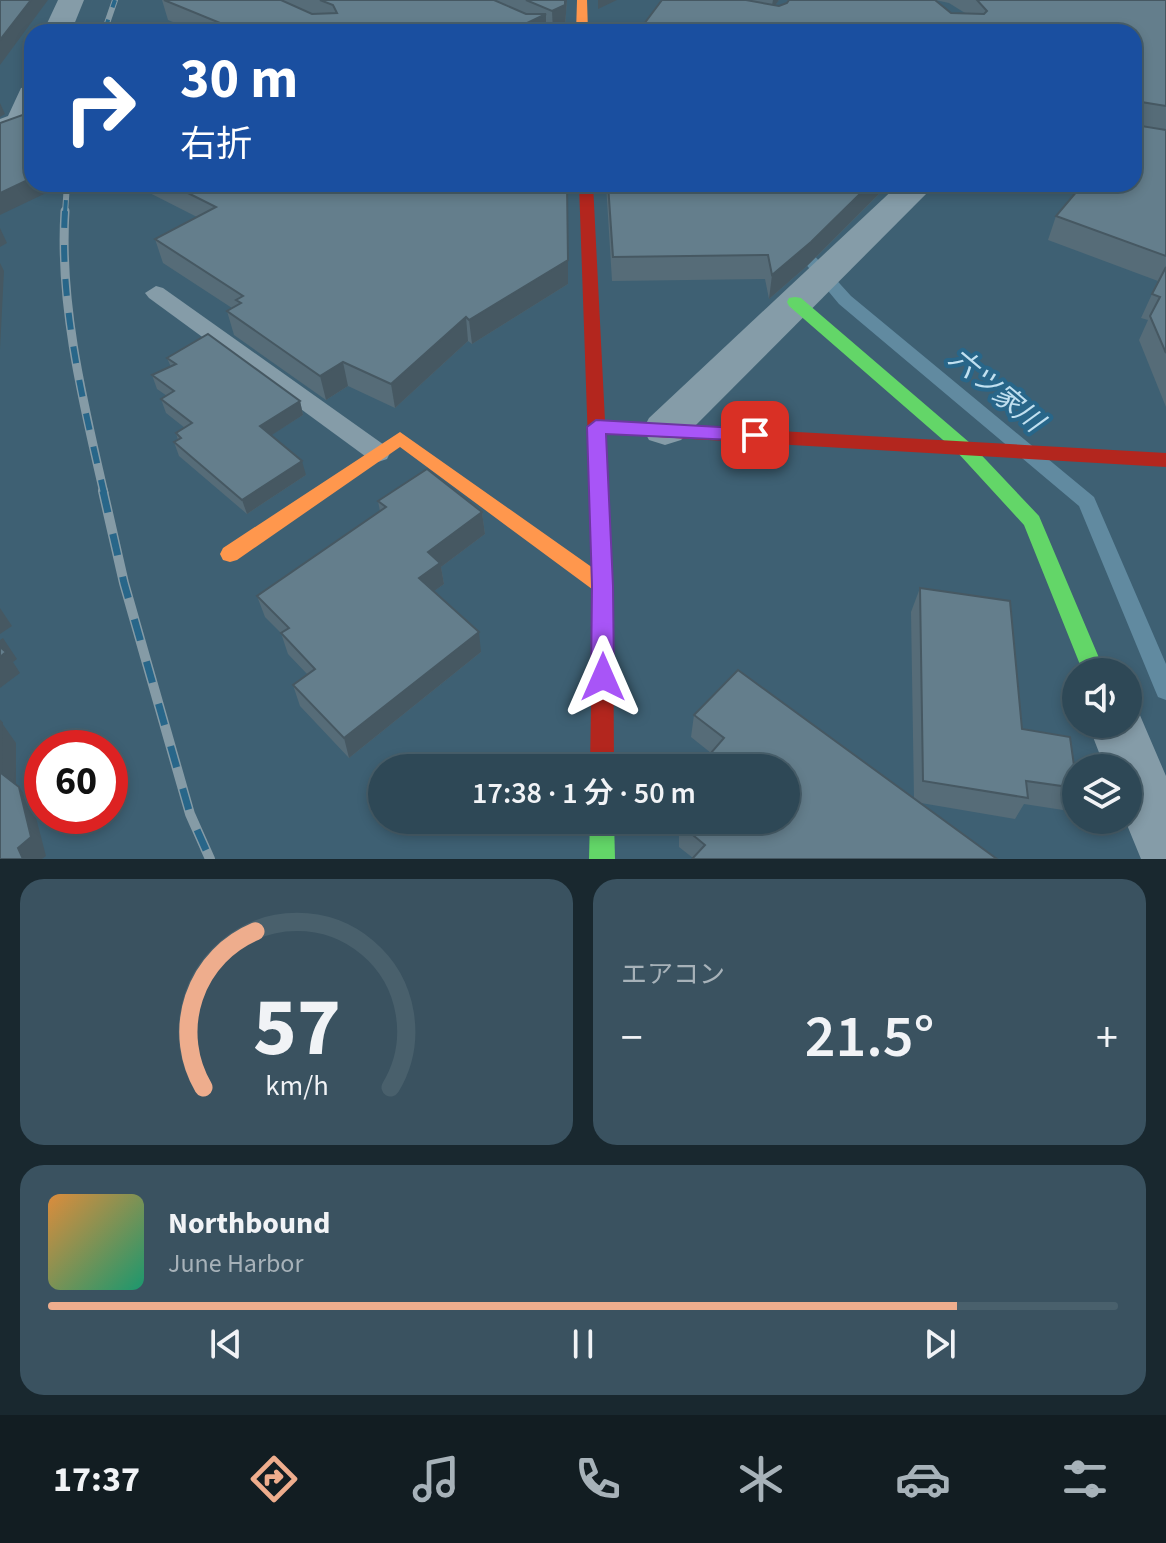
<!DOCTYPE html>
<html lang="ja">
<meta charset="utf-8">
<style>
body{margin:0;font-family:"Source Sans 3","Noto Sans JP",sans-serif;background:#3a5260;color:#f1f3f6;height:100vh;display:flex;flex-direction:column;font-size:30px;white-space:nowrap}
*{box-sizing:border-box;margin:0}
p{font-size:26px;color:#a7b2b9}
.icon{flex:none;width:44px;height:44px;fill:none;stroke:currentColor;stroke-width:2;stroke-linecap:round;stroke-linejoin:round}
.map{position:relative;height:859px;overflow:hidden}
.details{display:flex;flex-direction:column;gap:20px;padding:20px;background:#19282f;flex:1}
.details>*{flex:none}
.top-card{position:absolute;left:24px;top:24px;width:1118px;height:168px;border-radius:24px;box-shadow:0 4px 12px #0003,0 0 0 2px #49606c;background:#1a4fa0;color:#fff;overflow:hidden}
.fabs{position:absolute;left:1062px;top:658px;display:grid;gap:16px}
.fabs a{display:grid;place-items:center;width:80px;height:80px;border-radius:50%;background:#2e4856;box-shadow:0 4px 12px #0003,0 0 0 2px #49606c;font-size:40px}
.speed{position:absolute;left:24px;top:730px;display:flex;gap:16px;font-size:40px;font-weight:700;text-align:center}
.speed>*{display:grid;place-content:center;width:104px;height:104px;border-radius:50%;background:#2e4856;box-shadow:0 4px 12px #0003,0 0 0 2px #49606c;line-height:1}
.speed .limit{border:12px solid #d22;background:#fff;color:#111}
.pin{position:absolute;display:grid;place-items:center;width:68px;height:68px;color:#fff;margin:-34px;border-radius:16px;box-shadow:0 4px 12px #0006}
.me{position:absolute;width:88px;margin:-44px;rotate:0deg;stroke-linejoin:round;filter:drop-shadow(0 0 6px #0008)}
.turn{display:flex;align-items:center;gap:28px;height:168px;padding:0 24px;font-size:36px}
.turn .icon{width:104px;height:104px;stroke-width:2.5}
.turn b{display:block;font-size:56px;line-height:68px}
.big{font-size:60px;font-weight:600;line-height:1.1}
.details .widget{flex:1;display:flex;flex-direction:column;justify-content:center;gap:12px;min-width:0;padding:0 28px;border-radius:24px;background:#3a5260}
.details .dial{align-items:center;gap:0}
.dial svg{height:208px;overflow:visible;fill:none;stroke:#49606c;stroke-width:7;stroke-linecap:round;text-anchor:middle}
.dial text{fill:#f1f3f6;stroke:none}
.song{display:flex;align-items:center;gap:24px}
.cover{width:96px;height:96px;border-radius:12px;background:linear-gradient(135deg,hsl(30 70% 55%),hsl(160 70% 35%))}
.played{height:8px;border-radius:4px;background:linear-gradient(90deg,#eead8d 85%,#49606c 85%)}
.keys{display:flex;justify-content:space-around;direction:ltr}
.heat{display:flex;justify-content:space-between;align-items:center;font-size:44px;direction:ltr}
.details .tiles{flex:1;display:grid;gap:20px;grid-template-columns:1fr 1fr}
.widget:last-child{grid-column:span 2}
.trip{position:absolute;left:368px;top:754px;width:432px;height:80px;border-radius:40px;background:#2e4856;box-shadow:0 4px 12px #0003,0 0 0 2px #49606c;font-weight:600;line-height:80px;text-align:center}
.dock{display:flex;height:128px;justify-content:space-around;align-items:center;background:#121d22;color:#a7b2b9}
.dock .icon{width:56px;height:56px}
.dock .active{color:#eead8d}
.dock b{font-size:36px;color:#f1f3f6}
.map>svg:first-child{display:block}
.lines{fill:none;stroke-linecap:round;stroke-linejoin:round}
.stream{fill:#618aa0;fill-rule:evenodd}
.lane{fill:#859ca8;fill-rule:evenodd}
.street{fill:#859ca8;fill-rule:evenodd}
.fast{fill:#63d668;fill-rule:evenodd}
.slow{fill:#ff974d;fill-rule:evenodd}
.jam{fill:#b3261e;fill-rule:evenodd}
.rail-far2-casing{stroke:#859ba6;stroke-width:6}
.rail-far1-casing{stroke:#859ba6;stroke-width:9}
.rail-casing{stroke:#859ba6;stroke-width:10}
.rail-far2{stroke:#286689;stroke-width:4;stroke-dasharray:13;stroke-linecap:butt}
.rail-far1{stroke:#286689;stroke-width:6;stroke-dasharray:17;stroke-linecap:butt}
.rail{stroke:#286689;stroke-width:7;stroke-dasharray:22;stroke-linecap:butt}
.wall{fill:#566c78;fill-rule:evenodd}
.shaded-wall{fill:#465862}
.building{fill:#647e8c;stroke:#465862;stroke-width:2}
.route{fill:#a855f7;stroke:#6d37a1;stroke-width:2}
.labels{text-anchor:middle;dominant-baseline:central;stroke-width:8;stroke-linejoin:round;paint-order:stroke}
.water-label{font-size:28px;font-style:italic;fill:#c1e0f0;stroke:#286689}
</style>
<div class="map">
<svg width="1166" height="859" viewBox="0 0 1166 859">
<rect width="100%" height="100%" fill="#3e6073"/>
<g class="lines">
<path class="stream" d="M 796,240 L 801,241 L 851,296 L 1094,497 L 1166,664 L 1166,700 L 1158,697 L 1155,690 L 1079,506 L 839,304 L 789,244 Z"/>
<path class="lane" d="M 156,286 L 163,288 L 387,447 L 390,453 L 387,459 L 378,462 L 369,459 L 149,298 L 145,293 Z"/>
<g class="street">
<path d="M 58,0 L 84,0 L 71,32 L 43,32 Z"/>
<path d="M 32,86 L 32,129 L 0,141 L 0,119 L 8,116 L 21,88 Z"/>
<path d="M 899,184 L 936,184 L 681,440 L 665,445 L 649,440 L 643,429 L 649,418 Z"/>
<path d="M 1128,703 L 1136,706 L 1166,776 L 1166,859 L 1141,859 L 1125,820 L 1128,820 L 1128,768 L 1105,768 L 1088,724 L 1128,724 Z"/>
</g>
<g class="fast">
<path d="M 795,297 L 801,298 L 970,443 L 1039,516 L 1105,672 L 1083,672 L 1024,525 L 958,453 L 789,306 L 787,302 L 789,298 Z"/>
<path d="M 590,820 L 614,820 L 615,859 L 589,859 Z"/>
</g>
<g class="slow">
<path d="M 577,0 L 587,0 L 588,32 L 576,32 Z"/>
<path d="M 400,432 L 610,580 L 613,586 L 610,592 L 603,594 L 596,592 L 400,447 L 237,560 L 230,562 L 223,560 L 220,554 L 223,548 Z"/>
</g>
<path class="jam" d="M 579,184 L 593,184 L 605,421 L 1166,453 L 1166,467 L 606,434 L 613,586 L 614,768 L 590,768 L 593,586 Z"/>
<g class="rail-far2-casing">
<g id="rail-far2">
<path d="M 104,32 L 115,0"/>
<path d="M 65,213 L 67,184"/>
</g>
</g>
<g class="rail-far1-casing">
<path id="rail-far1" d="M 65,211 C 59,304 83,402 104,493"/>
</g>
<g class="rail-casing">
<path id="rail" d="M 103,491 L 124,583 L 190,814 L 210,859"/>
</g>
<use href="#rail-far2" class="rail-far2"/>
<use href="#rail-far1" class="rail-far1"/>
<use href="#rail" class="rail"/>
</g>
<g class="wall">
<path d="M 162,0 L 567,0 L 565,26 L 553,32 L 546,29 L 546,32 L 197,32 L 168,20 Z"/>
<path d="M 662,0 L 779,0 L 775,5 L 779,6 L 787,3 L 789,0 L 1166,0 L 1166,407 L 1139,340 L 1148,320 L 1141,318 L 1158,281 L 1048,240 L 1056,216 L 1134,184 L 1134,32 ZM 935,0 L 949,3 L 965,13 L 951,13 Z"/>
<path d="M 132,184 L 567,184 L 568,284 L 472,344 L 468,341 L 395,408 L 348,386 L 326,400 L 234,335 L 227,311 L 232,308 L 163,263 L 155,239 L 197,217 Z"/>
<path d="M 606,184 L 889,184 L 807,266 L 769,299 L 765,279 L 612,281 Z"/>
<path d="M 167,358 L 300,401 L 303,415 L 271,435 L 306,475 L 247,514 L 179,456 L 174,442 L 178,440 L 176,433 L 185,428 L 166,413 L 161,399 L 167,396 L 157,389 L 152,375 L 171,367 Z"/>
<path d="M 378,501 L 482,512 L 485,534 L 441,567 L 444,584 L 434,591 L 481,652 L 349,758 L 300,706 L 293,685 L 308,675 L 288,654 L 281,633 L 265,617 L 257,596 L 380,511 Z"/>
<path d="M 920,588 L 1022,729 L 1076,780 L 1076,790 L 1063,810 L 1024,804 L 1015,819 L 921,803 L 693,858 L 679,847 L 679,820 L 786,820 L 711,753 L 691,737 L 694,715 L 914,798 L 911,612 Z"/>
</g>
<g class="shaded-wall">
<path d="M 31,0 L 48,0 L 0,65 L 0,40 Z"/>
<path d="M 565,0 L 567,0 L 565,26 L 553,32 L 552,11 Z"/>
<path d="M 598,0 L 617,0 L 598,9 Z"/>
<path d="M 773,0 L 779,0 L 771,11 Z"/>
<path d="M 546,14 L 546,32 L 508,32 Z"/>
<path d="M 0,103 L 5,114 L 0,117 Z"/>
<path d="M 32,178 L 32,184 L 65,184 L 0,215 L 0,193 Z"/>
<path d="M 870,184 L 889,184 L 807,266 L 769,299 L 772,275 Z"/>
<path d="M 0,228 L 7,243 L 0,247 Z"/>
<path d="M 568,260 L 568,284 L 472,344 L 469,320 Z"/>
<path d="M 0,263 L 4,271 L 0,350 Z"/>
<path d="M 466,317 L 468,341 L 395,408 L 391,384 Z"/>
<path d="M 343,362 L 348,386 L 326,400 L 320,376 Z"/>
<path d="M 300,401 L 303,415 L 264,440 L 260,426 Z"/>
<path d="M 302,461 L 306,475 L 247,514 L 242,500 Z"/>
<path d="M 482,512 L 485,534 L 441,567 L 444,584 L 423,599 L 419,578 L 428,552 Z"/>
<path d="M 0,608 L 12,626 L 0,634 Z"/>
<path d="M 479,632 L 481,652 L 349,758 L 344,738 Z"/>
<path d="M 3,638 L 17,659 L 13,662 L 20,673 L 0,688 L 0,640 Z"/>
<path d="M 2,723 L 16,743 L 16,793 L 1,773 Z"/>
<path d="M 19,787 L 33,806 L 46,856 L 42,859 L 23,859 L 18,848 Z"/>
</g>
<g class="building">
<path d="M 0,0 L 31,0 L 0,40 Z"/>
<path d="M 164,0 L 281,0 L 312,14 L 337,13 L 333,5 L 320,0 L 494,0 L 526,14 L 546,14 L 508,32 L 242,32 Z"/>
<path d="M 526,0 L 565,0 L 565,5 L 552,11 Z"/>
<path d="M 662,0 L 746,0 L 779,6 L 787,3 L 789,0 L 935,0 L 951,13 L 984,14 L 987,11 L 977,0 L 1166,0 L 1166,106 L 1141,102 L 1141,126 L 1166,130 L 1166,256 L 1056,216 L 1083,184 L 1134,184 L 1134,32 L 638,32 Z"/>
<path d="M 28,113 L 32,115 L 32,178 L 0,193 L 0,123 Z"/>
<path d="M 170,184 L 567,184 L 568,260 L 469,320 L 466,317 L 391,384 L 343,362 L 320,376 L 227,311 L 241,303 L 236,300 L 243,296 L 155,239 L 216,207 Z"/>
<path d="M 608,184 L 870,184 L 811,242 L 772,275 L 768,255 L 613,257 Z"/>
<path d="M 1166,267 L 1166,353 L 1150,316 L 1160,297 L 1152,294 Z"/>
<path d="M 208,334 L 300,401 L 260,426 L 302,461 L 242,500 L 174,442 L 181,438 L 176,433 L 192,423 L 161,399 L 174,391 L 152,375 L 176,364 L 167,358 Z"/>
<path d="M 427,469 L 482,512 L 428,552 L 440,563 L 419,578 L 479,632 L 344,738 L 293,685 L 315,669 L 281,633 L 289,628 L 257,596 L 386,507 L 378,501 Z"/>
<path d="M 920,588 L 1010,601 L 1022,729 L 1070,737 L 1076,780 L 1076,788 L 1026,781 L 1028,798 L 923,781 Z"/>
<path d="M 0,647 L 6,652 L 0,657 Z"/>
<path d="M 738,670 L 997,859 L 692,859 L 705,845 L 682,826 L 682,820 L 786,820 L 786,768 L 698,768 L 724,738 L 694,715 Z"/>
<path d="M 0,721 L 2,723 L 1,773 L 19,787 L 31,837 L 18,848 L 23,859 L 0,859 Z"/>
</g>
<path class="route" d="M 596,420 L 755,429 L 764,435 L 755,441 L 606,434 L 613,586 L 614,677 L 610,684 L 603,687 L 595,684 L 591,677 L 592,586 L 587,427 Z"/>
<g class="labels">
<g class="water-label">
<text transform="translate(996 390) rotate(40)">六ツ家川</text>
</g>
</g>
</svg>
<div class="fabs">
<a><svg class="icon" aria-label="sound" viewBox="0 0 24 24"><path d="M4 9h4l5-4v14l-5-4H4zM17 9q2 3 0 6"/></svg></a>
<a><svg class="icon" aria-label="layers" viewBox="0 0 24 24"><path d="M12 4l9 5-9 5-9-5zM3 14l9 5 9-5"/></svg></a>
</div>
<div class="speed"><div class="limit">60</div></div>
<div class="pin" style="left:755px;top:435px;background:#d93025"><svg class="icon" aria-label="arrive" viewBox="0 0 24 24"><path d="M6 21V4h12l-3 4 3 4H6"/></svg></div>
<svg class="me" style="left:603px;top:677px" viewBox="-20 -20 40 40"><path d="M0-17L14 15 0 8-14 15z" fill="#a855f7" stroke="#fff" stroke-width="4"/></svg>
<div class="trip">17:38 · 1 分 · 50 m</div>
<div class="top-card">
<div class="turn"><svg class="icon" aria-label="right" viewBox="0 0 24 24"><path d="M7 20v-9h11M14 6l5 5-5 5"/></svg><div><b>30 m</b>右折</div></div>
</div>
</div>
<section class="details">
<div class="tiles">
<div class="widget dial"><svg viewBox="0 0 100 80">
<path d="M14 69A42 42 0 1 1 86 69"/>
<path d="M14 69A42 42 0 0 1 34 9" stroke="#eead8d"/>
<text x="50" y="56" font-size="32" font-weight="700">57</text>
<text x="50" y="72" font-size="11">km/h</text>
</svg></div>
<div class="widget"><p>エアコン</p>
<div class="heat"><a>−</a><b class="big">21.5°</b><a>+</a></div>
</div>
<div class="widget">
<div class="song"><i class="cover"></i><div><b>Northbound</b><p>June Harbor</p></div></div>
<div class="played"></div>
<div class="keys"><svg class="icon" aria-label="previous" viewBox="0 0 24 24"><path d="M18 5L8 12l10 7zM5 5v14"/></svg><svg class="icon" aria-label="pause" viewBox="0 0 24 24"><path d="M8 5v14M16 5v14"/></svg><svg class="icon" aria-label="next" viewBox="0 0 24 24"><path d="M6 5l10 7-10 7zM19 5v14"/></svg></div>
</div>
</div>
</section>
<nav class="dock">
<b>17:37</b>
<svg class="icon active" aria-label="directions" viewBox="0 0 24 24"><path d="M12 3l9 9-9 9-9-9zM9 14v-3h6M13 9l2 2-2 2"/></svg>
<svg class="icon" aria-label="music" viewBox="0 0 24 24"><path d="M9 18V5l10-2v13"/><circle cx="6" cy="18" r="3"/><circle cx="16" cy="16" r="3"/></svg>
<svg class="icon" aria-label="phone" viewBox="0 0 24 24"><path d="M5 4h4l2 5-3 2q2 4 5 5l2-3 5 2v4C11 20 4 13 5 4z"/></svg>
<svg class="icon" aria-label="climate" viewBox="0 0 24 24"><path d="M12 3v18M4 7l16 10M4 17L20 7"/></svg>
<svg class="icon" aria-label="car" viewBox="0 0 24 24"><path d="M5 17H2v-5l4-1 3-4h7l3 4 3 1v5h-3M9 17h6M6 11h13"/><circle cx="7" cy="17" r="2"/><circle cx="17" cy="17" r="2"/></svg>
<svg class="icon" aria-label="filters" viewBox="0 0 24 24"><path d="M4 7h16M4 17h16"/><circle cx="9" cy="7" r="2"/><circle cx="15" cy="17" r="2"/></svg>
</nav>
